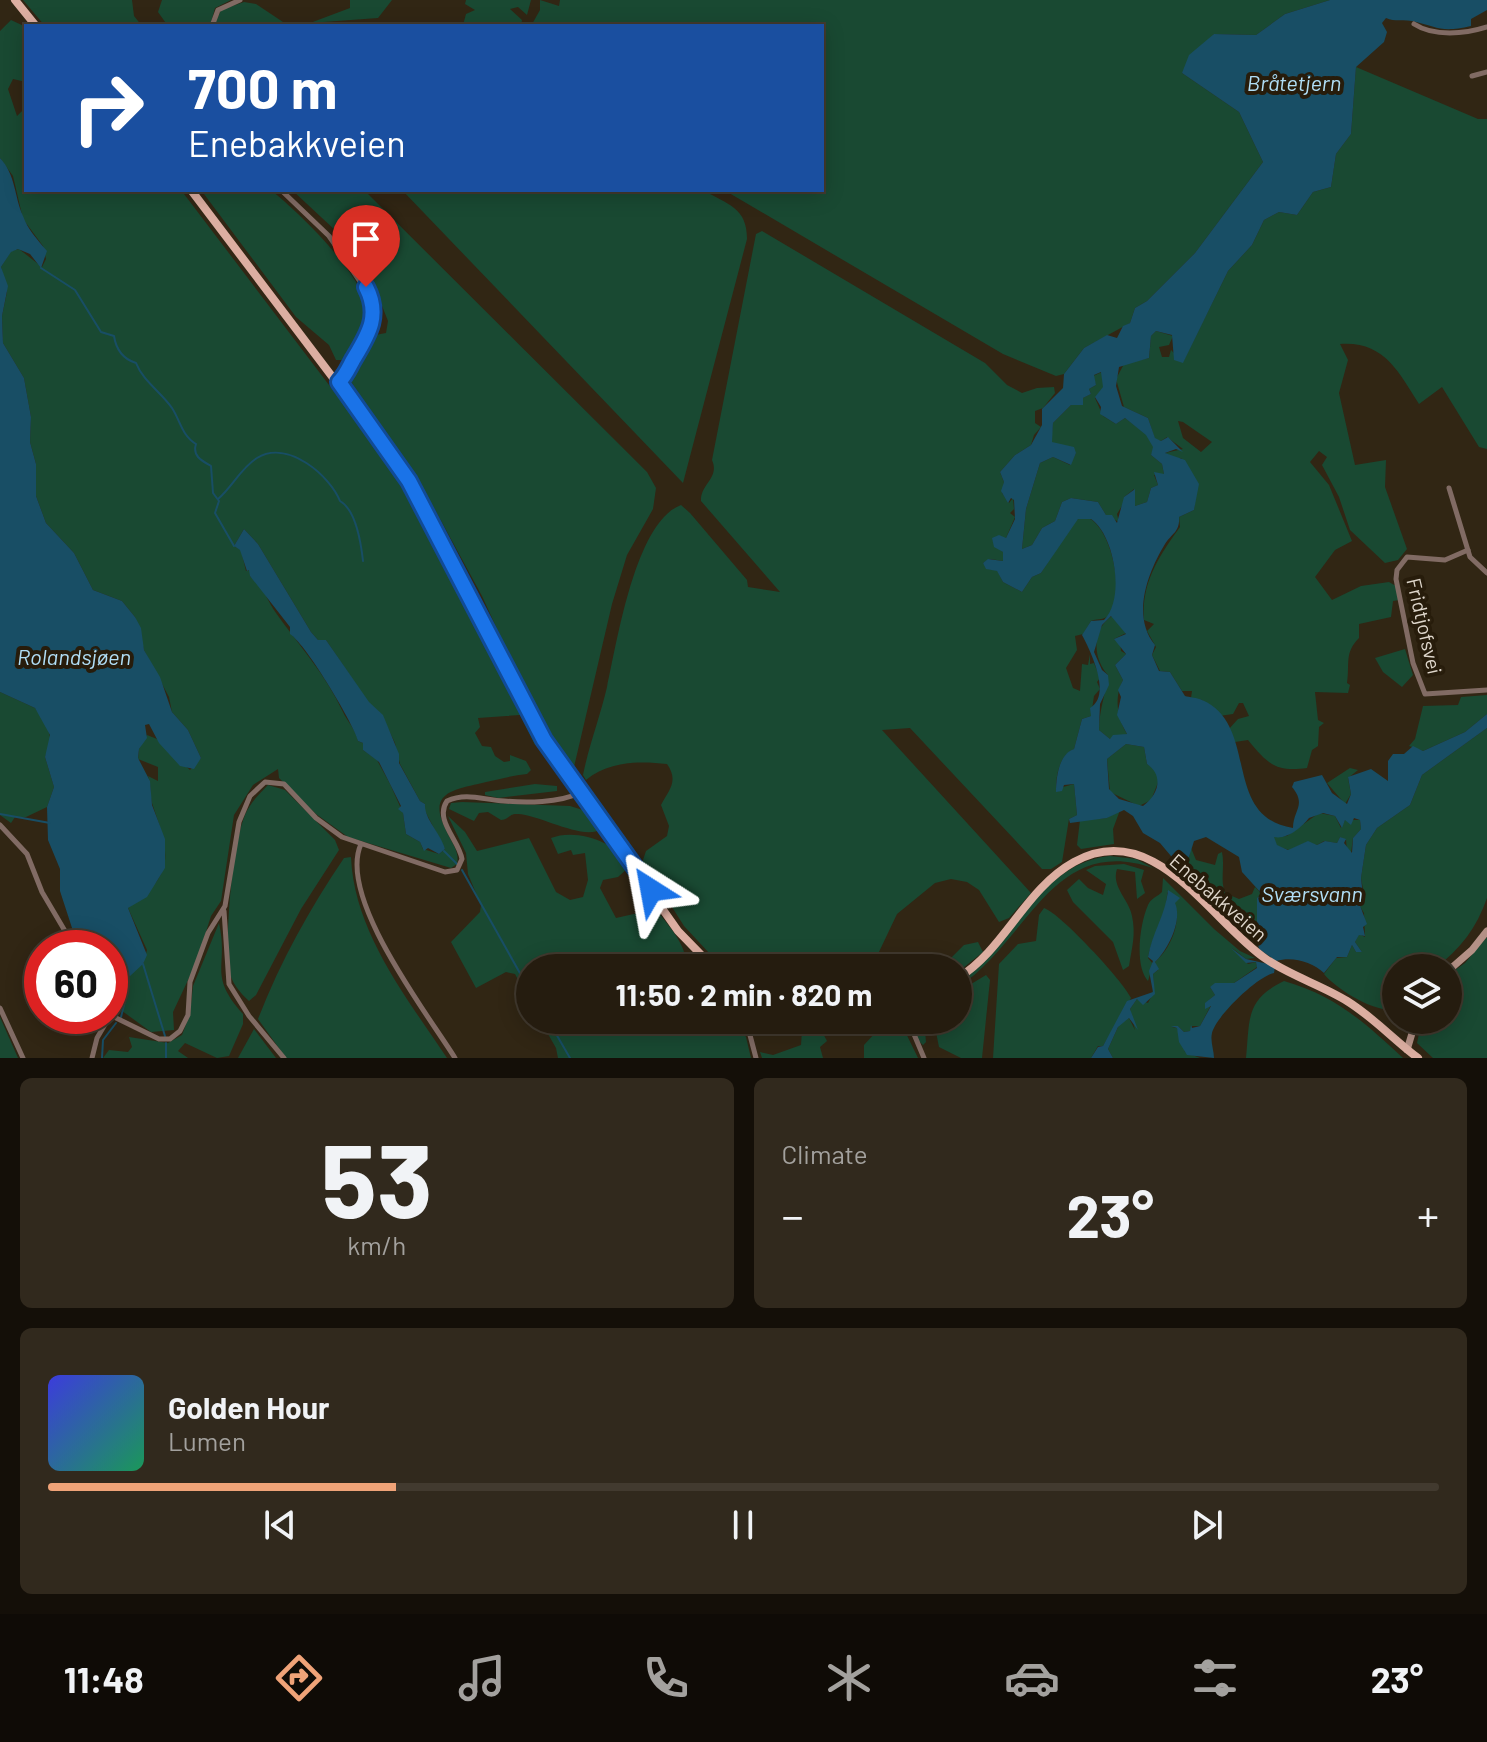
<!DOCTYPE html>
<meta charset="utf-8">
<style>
body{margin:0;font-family:Barlow,sans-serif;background:#31291d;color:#f1f3f6;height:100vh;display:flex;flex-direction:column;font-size:30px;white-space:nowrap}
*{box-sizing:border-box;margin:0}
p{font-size:26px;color:#a3a19e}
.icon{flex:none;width:44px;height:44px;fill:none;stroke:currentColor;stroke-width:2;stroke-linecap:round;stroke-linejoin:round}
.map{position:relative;height:1058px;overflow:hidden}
.drawer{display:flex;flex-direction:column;gap:20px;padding:20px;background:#140f08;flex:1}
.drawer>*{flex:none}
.top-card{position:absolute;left:24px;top:24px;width:800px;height:168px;border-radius:0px;box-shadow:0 4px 20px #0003,0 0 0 2px #423a2f;background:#1a4fa0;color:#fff;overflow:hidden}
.buttons{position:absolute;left:1382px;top:954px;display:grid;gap:16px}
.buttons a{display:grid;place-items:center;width:80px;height:80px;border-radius:50%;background:#251c0f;box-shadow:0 4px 20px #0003,0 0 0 2px #423a2f;font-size:40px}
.speed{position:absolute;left:24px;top:930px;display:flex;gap:16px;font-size:40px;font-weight:700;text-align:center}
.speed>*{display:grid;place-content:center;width:104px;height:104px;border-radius:50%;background:#251c0f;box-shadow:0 4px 20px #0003,0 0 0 2px #423a2f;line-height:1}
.speed .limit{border:12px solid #d22;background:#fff;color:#111}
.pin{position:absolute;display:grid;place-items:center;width:68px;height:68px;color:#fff;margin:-82px -34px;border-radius:50% 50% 50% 0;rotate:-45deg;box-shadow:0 0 8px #0007}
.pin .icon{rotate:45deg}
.me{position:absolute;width:88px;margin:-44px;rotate:326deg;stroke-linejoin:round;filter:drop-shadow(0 0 6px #0008)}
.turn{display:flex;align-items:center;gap:28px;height:168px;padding:0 32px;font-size:36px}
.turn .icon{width:104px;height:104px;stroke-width:2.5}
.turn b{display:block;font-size:56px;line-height:68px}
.big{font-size:60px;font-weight:700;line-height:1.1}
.drawer .card{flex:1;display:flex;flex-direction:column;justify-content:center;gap:12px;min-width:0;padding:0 28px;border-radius:12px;background:#31291d}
.drawer .dial{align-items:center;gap:0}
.dial b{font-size:104px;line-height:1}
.song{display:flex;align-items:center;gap:24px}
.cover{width:96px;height:96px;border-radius:12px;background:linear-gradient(135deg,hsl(240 70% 55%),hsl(150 70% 35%))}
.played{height:8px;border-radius:4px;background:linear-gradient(90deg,#f0a378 25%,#423a2f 25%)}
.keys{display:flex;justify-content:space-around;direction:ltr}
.heat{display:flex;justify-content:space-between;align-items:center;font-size:44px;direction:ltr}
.drawer .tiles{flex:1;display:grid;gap:20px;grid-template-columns:1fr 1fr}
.card:last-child{grid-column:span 2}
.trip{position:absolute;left:516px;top:954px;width:456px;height:80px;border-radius:40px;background:#251c0f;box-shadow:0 4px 20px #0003,0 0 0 2px #423a2f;font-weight:700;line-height:80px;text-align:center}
.tabs{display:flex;height:128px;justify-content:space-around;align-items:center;background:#0f0b06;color:#a3a19e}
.tabs .icon{width:56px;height:56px}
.tabs .selected{color:#f0a378}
.tabs b{font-size:36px;color:#f1f3f6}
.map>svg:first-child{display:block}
.green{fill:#194932;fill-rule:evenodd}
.water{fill:#184e65;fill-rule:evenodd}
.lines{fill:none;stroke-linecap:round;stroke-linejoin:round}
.stream{stroke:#184e65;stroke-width:2}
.street{stroke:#816b64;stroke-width:5}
.secondary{stroke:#b49186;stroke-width:7}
.primary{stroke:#dcaea1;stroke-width:8}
.route-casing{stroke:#114b97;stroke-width:20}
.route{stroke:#1a73e8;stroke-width:14}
.labels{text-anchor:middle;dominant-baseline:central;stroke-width:8;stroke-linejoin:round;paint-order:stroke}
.street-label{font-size:20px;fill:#ded6cb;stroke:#271c0b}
.water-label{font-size:22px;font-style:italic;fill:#b0def6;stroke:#271c0b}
</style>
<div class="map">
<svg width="1487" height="1058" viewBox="0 0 1487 1058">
<rect width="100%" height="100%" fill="#312614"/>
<g class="green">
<path d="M 23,0 L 132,0 L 134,16 L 142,26 L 45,26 Z"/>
<path d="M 162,0 L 231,0 L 215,8 L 210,26 L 168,26 L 158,12 Z"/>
<path d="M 350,0 L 392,0 L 378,18 L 310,23 L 350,8 Z"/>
<path d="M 466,0 L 531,0 L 527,15 L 518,7 L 510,9 L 522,20 L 521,26 L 424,26 L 463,25 L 466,14 L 475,10 L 465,4 Z"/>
<path d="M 540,0 L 559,6 L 560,0 L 1330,0 L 1285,14 L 1256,35 L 1214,34 L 1182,73 L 1239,112 L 1263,162 L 1195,253 L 1147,301 L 1135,308 L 1130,323 L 1084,348 L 1064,374 L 1056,376 L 1003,354 L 724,190 L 822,190 L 822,26 L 531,26 L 540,10 Z"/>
<path d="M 244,2 L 256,4 L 289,26 L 214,26 L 221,10 Z"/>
<path d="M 11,20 L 26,27 L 26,82 L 13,79 L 8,89 L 17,116 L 26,107 L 26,190 L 181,190 L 389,464 L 420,514 L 540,746 L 535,745 L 520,715 L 478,718 L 480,727 L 475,733 L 482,746 L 491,747 L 495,756 L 504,762 L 510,761 L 510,755 L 526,761 L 531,770 L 527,774 C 510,776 495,780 478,784 C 450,790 428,795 446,830 C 451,842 460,851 457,864 L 451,868 L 348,837 L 316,814 L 279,778 L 278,769 L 253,785 L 234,815 L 221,901 L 211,916 L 196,963 L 173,1012 L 174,1030 L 151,1032 L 118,1008 L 110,993 L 110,964 L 125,976 L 143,964 L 147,950 L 128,908 C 174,874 171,858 153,806 C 149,796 152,785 148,776 L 158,781 L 158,767 L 138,759 L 139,749 L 147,735 L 157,739 L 190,770 L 201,758 L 188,730 L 172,712 L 169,697 L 144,650 L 135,617 L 122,601 L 93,590 L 74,553 L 46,523 L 36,496 L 36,464 L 30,442 L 31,417 L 24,378 L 3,343 L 2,316 L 7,292 L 1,267 L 11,251 L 19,249 L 42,267 L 46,259 L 43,246 L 23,219 L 13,176 L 0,158 L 0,31 ZM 244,529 L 258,544 L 311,632 L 318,640 L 326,640 L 368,702 L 381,714 L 395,743 L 400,764 L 420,801 L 425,804 L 424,809 L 445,849 L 439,854 L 423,849 L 420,842 L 406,834 L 403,813 L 390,784 L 377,760 L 363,750 L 363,743 L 358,741 C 357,732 346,719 343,712 C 326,675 298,644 276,613 C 267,600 262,584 250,576 L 250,570 L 246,571 L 241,550 L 234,546 Z"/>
<path d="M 1356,67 L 1478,119 L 1487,119 L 1487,449 L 1479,447 L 1442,387 L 1419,404 C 1398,371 1384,341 1340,344 L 1348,360 L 1339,393 L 1355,465 L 1386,460 L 1385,487 L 1407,549 L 1398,560 L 1385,563 L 1350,530 L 1339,497 L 1322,465 L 1327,457 L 1319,451 L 1310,462 L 1329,485 L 1352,541 L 1335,550 L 1315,577 L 1332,600 L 1361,586 L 1389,582 L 1396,586 L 1399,600 L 1393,601 L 1391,617 L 1359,624 L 1359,638 C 1344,653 1350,664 1347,683 L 1350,685 L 1348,693 L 1315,692 L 1318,720 L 1324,723 L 1319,727 L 1318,746 L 1312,750 L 1307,768 C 1275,772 1268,764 1248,740 L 1235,742 L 1228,730 L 1238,719 L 1249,716 L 1243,703 L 1239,703 L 1233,714 L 1219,716 L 1202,700 L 1191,698 L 1192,691 L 1182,691 L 1170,672 L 1160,671 L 1152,655 L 1156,647 L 1147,631 L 1154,624 L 1144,620 C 1141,583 1159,556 1180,527 L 1179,517 L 1194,510 L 1197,482 L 1181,458 L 1177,460 L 1165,453 L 1183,449 L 1167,437 L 1161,441 L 1155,439 L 1148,418 L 1124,407 L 1116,379 L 1124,364 L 1149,358 L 1151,336 L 1156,331 L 1173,336 L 1169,345 L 1159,347 L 1162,357 L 1169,357 L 1171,350 L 1183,362 L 1228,271 L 1252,245 L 1264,220 L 1279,212 L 1297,215 L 1313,192 L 1331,187 L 1336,154 L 1351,134 ZM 1178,421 L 1183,422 L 1212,442 L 1201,452 L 1183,438 Z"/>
<path d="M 201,190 L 271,190 C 298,212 371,280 367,317 C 366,333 352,349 342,360 L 336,360 L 329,345 L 296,317 Z"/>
<path d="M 292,190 L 364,190 L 647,472 L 656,488 L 653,509 L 627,555 L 612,604 L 574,767 L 570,767 L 538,719 L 482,596 L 433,506 L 352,383 L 352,369 L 375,335 L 386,333 L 388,321 L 373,283 L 364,275 L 351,249 L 336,231 Z"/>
<path d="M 402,190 L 703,190 C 728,205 747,207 747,239 L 683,483 Z"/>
<path d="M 762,231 L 985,363 L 1007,385 L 1022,393 L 1037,388 L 1054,387 L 1055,393 L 1043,408 L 1035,411 L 1035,423 L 1041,427 L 1034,435 L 1031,445 L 1015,455 L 1000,472 L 1004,482 L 1002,493 L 1009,503 L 1013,498 L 1014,509 L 1010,513 L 1015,517 L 1006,538 L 997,547 L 1003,552 L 1003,561 L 990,559 L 983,563 L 988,569 L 997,570 L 1003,582 L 1022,592 L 1032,577 L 1041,573 L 1075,520 L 1086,517 C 1111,525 1124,590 1112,612 C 1106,621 1099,618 1091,621 L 1083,634 L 1075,636 L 1077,650 L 1066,668 L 1073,688 L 1080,691 L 1082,664 L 1088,665 L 1090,654 L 1090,664 L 1094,663 L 1100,678 L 1097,682 L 1100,689 L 1094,696 L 1091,716 L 1082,719 L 1074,749 C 1060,755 1056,774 1056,789 L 1074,784 L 1077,815 L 1069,819 L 1062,862 L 1051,869 L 1042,869 L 910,728 L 882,730 L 1031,893 L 1009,918 L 999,922 L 979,890 L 967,882 L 951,879 L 935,883 L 897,914 L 878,954 L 878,968 L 723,968 L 684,926 L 653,877 L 641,866 L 646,851 L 667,836 L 669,826 L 661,805 C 669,790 679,781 667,764 C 639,761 609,761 586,780 L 583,775 C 589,745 600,717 607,687 C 617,643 635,522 681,505 L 690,513 L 747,580 L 748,587 L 780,592 L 701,501 C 700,484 720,478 712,460 L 756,234 Z"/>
<path d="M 1102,372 L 1104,387 L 1095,398 L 1103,416 L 1116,424 L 1125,418 L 1147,435 L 1154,448 L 1151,455 L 1162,464 L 1164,474 L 1154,475 L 1158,485 L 1151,488 L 1147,502 L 1135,506 L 1134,489 L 1124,497 L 1126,499 L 1117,514 L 1119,522 L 1106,515 L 1098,502 L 1071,498 L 1062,502 L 1055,521 L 1042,528 L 1032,545 L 1022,549 L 1026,509 L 1040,463 L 1053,457 L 1070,465 L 1076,453 L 1051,442 L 1053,423 L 1071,405 L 1083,405 L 1083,398 L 1091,394 L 1089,389 L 1096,385 L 1093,376 Z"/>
<path d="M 1112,616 L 1126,633 L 1114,639 L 1120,640 L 1121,651 L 1126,654 L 1115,665 L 1123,680 C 1114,697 1117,717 1127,734 L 1110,739 L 1099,730 C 1099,710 1106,693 1108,675 C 1094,660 1090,631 1112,616 Z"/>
<path d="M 1405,649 L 1413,675 L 1402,687 L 1383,672 L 1375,658 Z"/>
<path d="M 0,692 L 35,708 L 47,725 L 51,741 L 45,757 L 54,787 L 47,807 L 26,817 L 15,817 L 11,823 L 0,815 Z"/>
<path d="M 1487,695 L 1487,714 L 1465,732 L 1423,751 L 1409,746 L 1415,739 L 1423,706 L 1458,705 L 1461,697 Z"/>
<path d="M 1487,728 L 1487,898 C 1477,927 1460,950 1435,968 L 1396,968 L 1396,1009 C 1376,1014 1336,989 1324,974 L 1336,958 L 1347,957 L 1352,945 L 1356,952 L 1362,952 L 1355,942 L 1359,934 L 1365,937 L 1364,913 L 1359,905 L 1364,894 L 1361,878 L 1366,845 L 1377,828 L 1410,805 L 1422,775 Z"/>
<path d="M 1126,744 L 1144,747 L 1147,764 L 1156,770 L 1159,780 L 1151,800 L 1157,799 C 1160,817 1167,827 1185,832 L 1182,842 L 1173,841 L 1170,832 L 1160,827 L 1151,800 L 1139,806 L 1110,792 L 1107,759 Z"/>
<path d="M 1350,768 L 1358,770 L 1348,778 L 1351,794 L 1345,804 L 1327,783 Z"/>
<path d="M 535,784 L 557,786 L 557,791 L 498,798 L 485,795 L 485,792 Z"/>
<path d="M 268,785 L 285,790 L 335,840 L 339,850 L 301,909 L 256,995 L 249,1001 C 240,993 231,982 229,970 C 225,935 232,846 245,815 C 250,803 259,794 268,785 Z"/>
<path d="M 462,802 L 570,806 L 586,811 L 601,829 C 584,841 540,815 518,814 C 509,813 510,819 501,820 L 488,812 L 479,813 L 474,821 L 449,809 L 451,803 Z"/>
<path d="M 1120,810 L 1113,829 L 1114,844 L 1081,849 L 1077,845 L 1080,820 L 1107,818 Z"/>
<path d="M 1319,813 L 1335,816 L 1341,828 L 1345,820 L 1360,820 L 1361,829 L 1353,838 L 1351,853 L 1347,851 L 1346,840 L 1340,837 L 1337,843 L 1324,841 L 1317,845 L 1307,842 L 1289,850 L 1277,846 L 1273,837 L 1287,836 Z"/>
<path d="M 448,816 L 465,832 L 477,851 L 529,838 L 556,892 L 570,900 L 583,897 L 588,880 L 585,853 L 573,855 L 571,850 L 558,854 L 551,838 C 575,828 619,841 628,868 L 618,877 L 603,880 L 600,888 L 616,918 L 656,909 C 669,927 688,945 686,968 L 530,968 L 530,1002 L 515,974 L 506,972 L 476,988 L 451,942 L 480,912 L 481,905 L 468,874 L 466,853 Z"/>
<path d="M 1191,848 L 1196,860 L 1215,865 L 1218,854 L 1222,852 C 1225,867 1220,880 1225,893 L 1239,899 L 1252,894 L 1255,887 L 1260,892 L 1257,924 L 1248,935 L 1243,930 L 1249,915 L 1244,910 L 1218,903 L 1178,868 L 1176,862 L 1189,857 Z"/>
<path d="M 1110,856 L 1136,859 L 1153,868 C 1052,833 1028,942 958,987 L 958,982 C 1013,946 1038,863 1110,856 Z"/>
<path d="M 351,857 C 354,932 407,998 447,1058 L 286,1058 L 258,1019 C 281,960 309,910 344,858 Z"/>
<path d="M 1124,864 L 1144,870 L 1141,881 L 1145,893 L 1137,899 L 1135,872 L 1117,869 C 1111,887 1129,899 1132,916 C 1136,935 1132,947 1129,966 L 1123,970 L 1113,942 L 1073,902 L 1067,890 L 1079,879 L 1088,888 L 1103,895 L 1106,884 L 1086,870 L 1095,866 Z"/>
<path d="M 1163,878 L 1214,929 L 1240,951 L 1255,958 L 1246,959 L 1232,948 L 1248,964 L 1256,962 L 1257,967 L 1234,983 L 1210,987 L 1215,995 L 1209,1000 L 1211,1005 L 1200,1026 L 1192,1026 L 1190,1031 L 1184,1032 L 1178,1026 L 1172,1027 L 1177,1028 L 1185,1052 L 1200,1058 L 1113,1058 L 1108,1049 L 1119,1025 L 1129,1018 L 1135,1030 L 1130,1009 L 1137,999 L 1148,1003 C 1154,992 1154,987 1153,974 L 1158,970 L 1155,962 C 1173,947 1187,911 1167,892 C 1168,916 1152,934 1148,958 L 1153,964 L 1148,981 C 1134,966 1140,923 1148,905 C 1151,898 1157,897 1162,892 Z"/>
<path d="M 1044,908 C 1060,913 1124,982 1131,998 L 1103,1046 L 1098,1046 L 1091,1058 L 993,1058 L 999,964 L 1018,944 L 1036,941 L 1039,915 Z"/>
<path d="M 219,923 C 229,967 207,974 243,1014 L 243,1024 L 229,1056 L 217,1058 L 185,1043 L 178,1051 L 188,1058 L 103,1058 L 109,1050 L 128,1052 L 132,1047 L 129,1037 L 168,1043 L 182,1035 L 190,1014 L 193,986 Z"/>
<path d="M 1487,937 L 1487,1058 L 1433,1058 L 1417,1043 L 1422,1020 L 1448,1020 L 1448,975 L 1465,963 Z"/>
<path d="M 978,942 L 983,952 L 958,972 L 958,968 L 941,968 L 964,945 Z"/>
<path d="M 986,975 L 990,980 L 982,1058 L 961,1058 L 939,1047 L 936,1032 L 931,1029 L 925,1031 L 926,1042 L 923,1045 C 914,1037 913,1031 915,1020 L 958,1020 L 958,992 Z"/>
<path d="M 1284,981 C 1336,996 1364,1022 1403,1058 L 1246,1058 C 1250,1019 1245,1000 1284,981 Z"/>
<path d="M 0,1017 L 18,1058 L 0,1058 Z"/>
<path d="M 540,1020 L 734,1020 L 746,1037 L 751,1058 L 558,1058 L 556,1048 Z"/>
<path d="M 874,1020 L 900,1021 L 918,1058 L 864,1058 L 864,1045 L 876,1032 Z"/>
<path d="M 811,1023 L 818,1024 L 827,1041 L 820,1047 L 823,1058 L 762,1058 L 760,1052 L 773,1055 L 801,1045 L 802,1030 Z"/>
<path d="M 254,1029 L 276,1058 L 238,1058 Z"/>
</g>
<g class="water">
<path d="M 1330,0 L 1487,0 L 1487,10 L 1471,19 L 1471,26 C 1441,33 1438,27 1412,21 C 1403,19 1395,22 1386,18 L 1382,23 L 1387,32 L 1384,42 L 1356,67 L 1351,134 L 1336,154 L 1331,187 L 1313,192 L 1297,215 L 1279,212 L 1264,220 L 1252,245 L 1228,271 L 1183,363 L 1174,360 L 1172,335 L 1156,331 L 1151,336 L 1149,358 L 1119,367 L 1116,386 L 1122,406 L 1148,418 L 1155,438 L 1161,441 L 1168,437 L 1183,452 L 1176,449 L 1165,453 L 1185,460 L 1199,484 L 1194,510 L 1179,517 C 1180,532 1172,533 1165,544 C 1148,572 1131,616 1155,645 L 1152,655 L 1159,671 L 1170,672 L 1185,696 C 1189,697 1198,698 1202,700 C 1260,725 1221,817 1293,828 C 1293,810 1307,805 1292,787 L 1294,782 L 1322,775 L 1332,793 L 1347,804 L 1351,794 L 1348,777 L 1371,769 L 1388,781 L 1388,761 L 1393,754 L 1404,754 L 1413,746 L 1423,751 L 1465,732 L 1487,714 L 1487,728 L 1422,775 L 1410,805 L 1377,828 L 1366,845 L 1361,878 L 1363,896 L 1359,903 L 1367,924 L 1363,927 L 1365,936 L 1359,935 L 1355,942 L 1362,952 L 1356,952 L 1352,945 L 1347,957 L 1337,957 L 1324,973 C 1312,962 1293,956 1276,961 L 1274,973 C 1258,976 1216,1016 1212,1033 C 1210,1041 1214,1050 1214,1058 L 1187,1055 L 1179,1042 L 1177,1028 L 1171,1026 L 1178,1026 L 1184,1032 L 1190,1031 L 1191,1025 L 1192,1028 L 1200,1026 L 1211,1006 L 1205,1009 L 1205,1003 L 1215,995 L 1210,987 L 1215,983 L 1234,983 L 1257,968 L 1256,962 L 1246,963 L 1231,948 L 1246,959 L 1268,964 L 1272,958 L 1259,949 L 1257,939 L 1248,935 L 1257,924 L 1257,898 L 1262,894 L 1242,872 L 1239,857 L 1206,837 L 1194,841 L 1189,857 L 1176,862 L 1160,843 L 1143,833 L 1133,816 L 1124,810 L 1107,818 L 1070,823 L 1069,819 L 1077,815 L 1074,784 L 1064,785 L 1062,791 L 1056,792 C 1056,777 1059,754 1074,749 L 1082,719 L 1091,716 L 1090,708 C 1112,695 1091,652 1082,635 L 1091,621 L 1104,620 C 1126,598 1114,534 1091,519 L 1078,519 L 1041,573 L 1032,577 L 1022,592 L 1003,582 L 997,571 L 986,569 L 983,563 L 988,559 L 1003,561 L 1003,552 L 994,547 L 992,538 L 999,535 L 1006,538 L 1015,519 L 1014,500 L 1011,498 L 1008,503 L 1001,491 L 1004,482 L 1000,472 L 1015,455 L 1031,445 L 1042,425 L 1042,409 L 1063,388 L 1064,374 L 1084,348 L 1107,335 L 1117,338 L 1123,326 L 1130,323 L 1135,308 L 1147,301 L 1195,253 L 1263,162 L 1239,112 L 1182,73 L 1189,55 L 1214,34 L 1256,35 L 1285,14 ZM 1101,372 L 1103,387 L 1095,397 L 1101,407 L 1100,414 L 1116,424 L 1125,418 L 1146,435 L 1153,447 L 1151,455 L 1162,464 L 1164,474 L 1154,472 L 1158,485 L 1151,488 L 1147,502 L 1135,506 L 1135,489 L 1124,497 L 1117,523 L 1112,515 L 1106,515 L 1098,502 L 1071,498 L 1062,502 L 1055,521 L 1042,528 L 1032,545 L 1022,549 L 1026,509 L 1040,463 L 1053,457 L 1071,465 L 1076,453 L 1074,447 L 1052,442 L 1053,423 L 1071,405 L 1083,405 L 1083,398 L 1091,394 L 1089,389 L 1096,385 L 1094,375 ZM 1111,616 L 1126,634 L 1114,639 L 1126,654 L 1115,665 L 1123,680 L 1118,690 L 1121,697 L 1117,715 L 1127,734 L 1113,735 L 1110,739 L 1099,730 L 1100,704 L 1109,685 L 1108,675 L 1102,670 L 1094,652 L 1102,625 ZM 1126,744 L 1144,747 L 1147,764 C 1163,775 1160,793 1143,806 L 1119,799 L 1109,789 L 1107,759 ZM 1323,813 L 1335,816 L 1342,828 L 1345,820 L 1351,825 L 1354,818 L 1360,820 L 1361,829 L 1353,838 L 1352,853 L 1344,843 L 1346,839 L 1340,837 L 1337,843 L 1325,841 L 1317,845 L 1308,841 L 1288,850 L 1277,845 L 1274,837 C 1287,840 1302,827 1309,818 Z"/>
<path d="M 0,158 C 16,175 14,196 23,216 C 28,230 37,239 47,251 L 41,268 L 30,254 L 18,249 L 11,252 L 1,267 L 8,286 L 2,316 L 3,343 L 24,378 L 31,417 L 30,442 L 36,464 L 36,496 L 46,523 L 74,553 L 93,590 L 122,601 L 135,617 L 141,628 L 144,650 L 160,677 L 172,712 L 188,730 L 201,758 L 194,769 L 180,766 L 159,743 L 149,724 L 145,725 L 147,738 L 139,749 L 138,758 L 150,781 L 152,805 L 165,839 L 165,868 L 147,897 L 128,908 L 147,955 L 143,964 L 130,976 L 112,973 L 110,948 L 85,948 L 73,931 L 60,891 L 60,869 L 48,840 L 47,807 L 54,787 L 45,757 L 50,735 L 35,708 L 0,692 Z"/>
<path d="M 244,529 L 258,544 L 311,632 L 318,640 L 326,640 L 369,702 L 383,715 L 399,754 L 399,763 L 420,801 L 425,804 C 424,819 440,832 445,849 L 439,854 L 428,848 L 424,851 L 420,842 L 406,834 L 403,813 L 398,809 L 401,806 L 379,762 L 363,750 L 363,743 L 358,741 C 356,728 307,645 290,634 L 290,627 L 250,576 L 249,570 L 247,571 L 240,550 L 234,546 Z"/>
<path d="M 1168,890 L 1180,898 L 1175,903 C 1183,921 1167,951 1155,962 L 1159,969 L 1153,974 L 1155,994 L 1143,1005 L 1137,999 L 1130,1009 L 1138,1030 L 1129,1018 L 1118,1027 L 1108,1049 L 1113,1058 L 1091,1058 L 1098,1047 L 1103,1046 L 1127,1001 L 1153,992 L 1149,971 L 1153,961 L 1148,957 C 1152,933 1166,914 1168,890 Z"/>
</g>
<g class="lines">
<g class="stream">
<path d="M 41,268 L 75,290 L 101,332 L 114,336 C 116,349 123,359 136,363 C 143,381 161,392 172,408 C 180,420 182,436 196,444 C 192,456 202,461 211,466 L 213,493 L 219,501 L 215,513 L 234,546"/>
<path d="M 218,499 C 232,487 241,468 257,458 C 288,439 330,476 340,501 C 356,510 361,543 363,561"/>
<path d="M 0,814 L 50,823"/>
<path d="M 444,851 L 457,864"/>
<path d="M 462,870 L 530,991"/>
<path d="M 143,964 L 165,1036"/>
<path d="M 114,973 L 125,1001 L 121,1017"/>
<path d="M 548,1020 L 570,1058"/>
<path d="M 166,1043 L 166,1058"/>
<path d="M 102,1058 L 103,1040 L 116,1023"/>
</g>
<g class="street">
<path d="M 1414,24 C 1434,37 1465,34 1487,27"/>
<path d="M 212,26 L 218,10 L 240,0"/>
<path d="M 1472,76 L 1487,72"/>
<path d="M 281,190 L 329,236 L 372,299 L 371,329 L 339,382"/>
<path d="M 334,376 L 350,365"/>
<path d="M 1449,488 L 1470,557 L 1487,573"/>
<path d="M 1468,550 L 1445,560 L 1407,557 L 1397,570 L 1396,579 L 1413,663 L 1425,694 L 1487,690"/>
<path d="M 0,825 L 27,854 L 42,892 L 75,948"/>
<path d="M 361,844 C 337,897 427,1013 455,1058"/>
<path d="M 224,911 L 229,984 L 249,1016 L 284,1058"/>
<path d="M 0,1008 L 23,1058"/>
<path d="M 110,1015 L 159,1039 L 170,1039 L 180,1031 L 188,1015 L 190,982 L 208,933 L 225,906 L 239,822 L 250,796 L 265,782 L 284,784 L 316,818 L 342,837 L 445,872 L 457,870 L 462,859 C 459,840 434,820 447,801 C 466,792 484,800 504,801 C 526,803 559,803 579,793"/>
<path d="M 746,1020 L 756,1058"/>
<path d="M 908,1020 L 924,1058"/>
<path d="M 92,1058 L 97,1038 L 110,1016"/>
</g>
<g class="secondary">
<path d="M 1448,971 L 1472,950 L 1487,931"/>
<path d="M 1407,1050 L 1416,1020"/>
</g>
<g class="primary">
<path d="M 15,0 L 36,26"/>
<path d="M 191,190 L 396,461 L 551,751 L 678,931 L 714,968"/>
<path d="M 958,978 C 1005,949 1025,889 1074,862 C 1155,817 1210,921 1266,959 C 1291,976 1321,985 1347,1001 C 1373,1017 1394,1040 1418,1058"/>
</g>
</g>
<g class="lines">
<g class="route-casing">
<path id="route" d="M 366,287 C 381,316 368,335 353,360 C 348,369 346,375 339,382 L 409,481 L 544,740 L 651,890"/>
</g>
<use href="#route" class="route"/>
</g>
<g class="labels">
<g class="street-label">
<text transform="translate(1425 626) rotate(77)">Fridtjofsvei</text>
<text transform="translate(1219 897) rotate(41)">Enebakkveien</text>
</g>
<g class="water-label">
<text x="1294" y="82">Bråtetjern</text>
<text x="74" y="656">Rolandsjøen</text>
<text x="1312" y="893">Sværsvann</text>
</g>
</g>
</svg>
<div class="buttons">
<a><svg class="icon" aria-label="layers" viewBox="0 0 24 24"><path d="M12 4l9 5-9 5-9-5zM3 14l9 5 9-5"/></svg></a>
</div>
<div class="speed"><div class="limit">60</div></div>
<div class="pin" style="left:366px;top:287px;background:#d93025"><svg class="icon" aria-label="arrive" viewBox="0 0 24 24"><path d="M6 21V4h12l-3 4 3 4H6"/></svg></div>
<svg class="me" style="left:651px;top:890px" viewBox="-20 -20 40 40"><path d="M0-17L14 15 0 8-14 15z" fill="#1a73e8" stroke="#fff" stroke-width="4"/></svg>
<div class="trip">11:50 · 2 min · 820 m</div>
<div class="top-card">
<div class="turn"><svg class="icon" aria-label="right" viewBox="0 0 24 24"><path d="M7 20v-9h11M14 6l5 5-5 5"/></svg><div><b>700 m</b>Enebakkveien</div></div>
</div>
</div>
<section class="drawer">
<div class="tiles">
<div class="card dial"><b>53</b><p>km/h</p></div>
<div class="card"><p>Climate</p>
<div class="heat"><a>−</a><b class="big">23°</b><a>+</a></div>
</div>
<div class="card">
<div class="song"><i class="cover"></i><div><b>Golden Hour</b><p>Lumen</p></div></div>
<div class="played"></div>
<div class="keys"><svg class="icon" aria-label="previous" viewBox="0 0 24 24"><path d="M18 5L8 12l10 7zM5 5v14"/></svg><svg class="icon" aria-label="pause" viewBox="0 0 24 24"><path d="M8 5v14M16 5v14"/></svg><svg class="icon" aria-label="next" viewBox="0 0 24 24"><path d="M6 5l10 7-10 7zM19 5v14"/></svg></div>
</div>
</div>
</section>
<nav class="tabs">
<b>11:48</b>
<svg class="icon selected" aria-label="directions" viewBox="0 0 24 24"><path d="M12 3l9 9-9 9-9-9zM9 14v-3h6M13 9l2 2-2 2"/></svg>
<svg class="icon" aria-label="music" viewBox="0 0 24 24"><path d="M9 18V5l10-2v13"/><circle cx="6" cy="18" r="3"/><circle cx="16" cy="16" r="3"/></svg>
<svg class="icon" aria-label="phone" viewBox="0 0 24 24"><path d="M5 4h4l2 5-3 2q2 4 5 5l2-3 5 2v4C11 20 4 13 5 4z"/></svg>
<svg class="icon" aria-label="climate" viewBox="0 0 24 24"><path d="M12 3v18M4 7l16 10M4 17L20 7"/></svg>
<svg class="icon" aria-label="car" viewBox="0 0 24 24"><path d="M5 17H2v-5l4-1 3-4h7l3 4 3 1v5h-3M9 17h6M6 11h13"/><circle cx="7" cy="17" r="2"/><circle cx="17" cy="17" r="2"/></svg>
<svg class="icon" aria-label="filters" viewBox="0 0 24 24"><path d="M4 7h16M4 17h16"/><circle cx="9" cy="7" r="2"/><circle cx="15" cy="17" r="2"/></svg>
<b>23°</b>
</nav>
